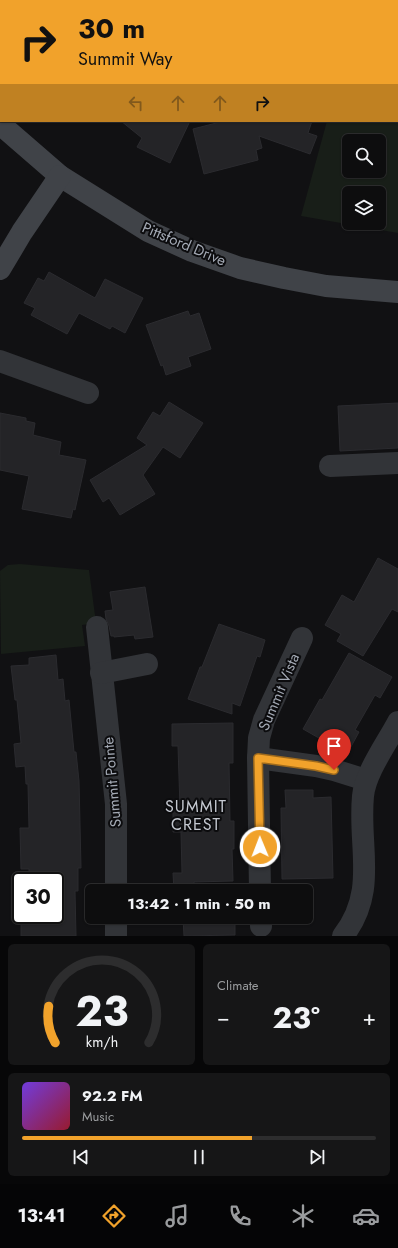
<!DOCTYPE html>
<meta charset="utf-8">
<style>
body{margin:0;font-family:Jost,sans-serif;background:#161617;color:#f1f3f6;height:100vh;display:flex;flex-direction:column;font-size:15px;white-space:nowrap}
*{box-sizing:border-box;margin:0}
p{font-size:13px;color:#9a9c9e}
.icon{flex:none;width:22px;height:22px;fill:none;stroke:currentColor;stroke-width:2;stroke-linecap:round;stroke-linejoin:round}
.map{position:relative;height:936px;overflow:hidden}
.side{display:flex;flex-direction:column;gap:8px;padding:8px;background:#070708;flex:1}
.side>*{flex:none}
.hud{position:absolute;left:0px;top:0px;width:398px;height:122px;box-shadow:0 1px 3px #0004,0 0 0 1px #2d2d2e;background:#f1a22b;color:#111;overflow:hidden}
.fabs{position:absolute;left:342px;top:134px;display:grid;gap:8px}
.fabs a{display:grid;place-items:center;width:44px;height:44px;border-radius:6px;background:#0d0d0e;box-shadow:0 1px 3px #0004,0 0 0 1px #2d2d2e;font-size:20px}
.speed{position:absolute;left:12px;top:872px;display:flex;gap:8px;font-size:20px;font-weight:700;text-align:center}
.speed>*{display:grid;place-content:center;width:52px;height:52px;border-radius:50%;background:#0d0d0e;box-shadow:0 1px 3px #0004,0 0 0 1px #2d2d2e;line-height:1}
.speed .limit{border:2px solid #111;border-radius:6px;background:#fff;color:#111}
.pin{position:absolute;display:grid;place-items:center;width:34px;height:34px;color:#fff;margin:-41px -17px;border-radius:50% 50% 50% 0;rotate:-45deg;box-shadow:0 0 4px #0007}
.pin .icon{rotate:45deg}
.me{position:absolute;width:44px;margin:-22px;rotate:359deg;stroke-linejoin:round;filter:drop-shadow(0 0 3px #0008)}
.turn{display:flex;align-items:center;gap:14px;height:84px;padding:0 12px;font-size:18px}
.turn .icon{width:52px;height:52px;stroke-width:2.5}
.turn b{display:block;font-size:28px;line-height:34px}
.lanes{display:flex;align-items:center;height:38px;padding:0 12px;background:#0003;justify-content:center;gap:20px;direction:ltr}
.lanes .off{opacity:.35}
.big{font-size:30px;font-weight:700;line-height:1.1}
.side .tile{flex:1;display:flex;flex-direction:column;justify-content:center;gap:6px;min-width:0;padding:0 14px;border-radius:6px;background:#161617}
.side .dial{align-items:center;gap:0}
.dial svg{height:104px;overflow:visible;fill:none;stroke:#2d2d2e;stroke-width:7;stroke-linecap:round;text-anchor:middle}
.dial text{fill:#f1f3f6;stroke:none}
.song{display:flex;align-items:center;gap:12px}
.cover{width:48px;height:48px;border-radius:6px;background:linear-gradient(135deg,hsl(260 70% 55%),hsl(350 70% 35%))}
.played{height:4px;border-radius:2px;background:linear-gradient(90deg,#f1a22b 65%,#2d2d2e 65%)}
.keys{display:flex;justify-content:space-around;direction:ltr}
.heat{display:flex;justify-content:space-between;align-items:center;font-size:22px;direction:ltr}
.side .tiles{flex:1;display:grid;gap:8px;grid-template-columns:1fr 1fr}
.tile:last-child{grid-column:span 2}
.trip{position:absolute;left:85px;top:884px;width:228px;height:40px;border-radius:6px;background:#0d0d0e;box-shadow:0 1px 3px #0004,0 0 0 1px #2d2d2e;font-weight:700;line-height:40px;text-align:center}
.tab-bar{display:flex;height:64px;justify-content:space-around;align-items:center;background:#050506;color:#9a9c9e}
.tab-bar .icon{width:28px;height:28px}
.tab-bar .active{color:#f1a22b}
.tab-bar b{font-size:18px;color:#f1f3f6}
.map>svg:first-child{display:block}
.green{fill:#181e18;fill-rule:evenodd}
.building{fill:#242427;stroke:#2b2b2f}
.lines{fill:none;stroke-linecap:round;stroke-linejoin:round}
.street{stroke:#323438;stroke-width:22}
.secondary{stroke:#404348;stroke-width:22}
.route-casing{stroke:#9d691c;stroke-width:10}
.route{stroke:#f1a22b;stroke-width:7}
.labels{text-anchor:middle;dominant-baseline:central;stroke-width:4;stroke-linejoin:round;paint-order:stroke}
.street-label{font-size:15px;fill:#a3a9b4;stroke:#0c0c0e}
.neighbourhood-label{font-size:16px;letter-spacing:1px;fill:#c4c8d0;stroke:#0c0c0e}
</style>
<div class="map">
<svg width="398" height="936" viewBox="0 0 398 936">
<rect width="100%" height="100%" fill="#111113"/>
<g class="green">
<path d="M 331,0 L 398,0 L 398,233 L 301,216 L 327,121 L 397,121 L 397,1 ZM 349,141 L 379,141 L 379,171 L 349,171 ZM 349,193 L 379,193 L 379,223 L 349,223 Z"/>
<path d="M 20,564 L 89,570 L 96,623 L 82,625 L 85,646 L 1,654 L 0,571 L 8,565 Z"/>
</g>
<g class="building">
<path d="M 121,121 L 190,121 L 170,163 L 137,147 L 142,138 Z"/>
<path d="M 224,121 L 312,121 L 308,133 L 317,136 L 310,154 L 259,136 L 262,148 L 256,150 L 258,160 L 204,174 L 193,129 Z"/>
<path d="M 49,272 L 95,298 L 105,279 L 143,298 L 125,333 L 112,326 L 110,329 L 79,313 L 67,334 L 31,315 L 35,308 L 24,303 L 38,278 L 44,281 Z"/>
<path d="M 188,311 L 190,316 L 199,313 L 211,349 L 188,357 L 191,366 L 166,375 L 163,365 L 161,366 L 146,325 Z"/>
<path d="M 169,402 L 203,423 L 180,458 L 163,447 L 143,475 L 155,494 L 120,515 L 109,498 L 103,502 L 90,480 L 147,445 L 137,438 L 153,412 L 160,416 Z"/>
<path d="M 398,403 L 398,448 L 340,451 L 338,406 Z"/>
<path d="M 0,413 L 26,418 L 26,421 L 35,423 L 33,435 L 61,442 L 59,455 L 86,460 L 75,510 L 73,509 L 71,518 L 22,509 L 29,476 L 0,470 Z"/>
<path d="M 378,558 L 398,569 L 398,612 L 392,609 L 363,656 L 337,641 L 341,634 L 325,625 L 342,595 L 354,602 Z"/>
<path d="M 145,587 L 153,637 L 135,639 L 134,635 L 114,637 L 114,636 L 111,636 L 109,626 L 106,619 L 105,611 L 113,610 L 110,592 Z"/>
<path d="M 219,624 L 265,640 L 260,657 L 257,656 L 240,706 L 232,703 L 232,714 L 188,699 L 200,667 L 202,667 Z"/>
<path d="M 349,653 L 392,677 L 380,698 L 375,695 L 355,730 L 359,732 L 347,754 L 303,729 L 320,699 L 322,700 Z"/>
<path d="M 56,655 L 58,680 L 63,679 L 65,701 L 69,700 L 74,752 L 76,752 L 79,781 L 81,868 L 78,868 L 78,891 L 75,891 L 76,936 L 21,936 L 21,915 L 55,915 L 55,881 L 29,881 L 29,869 L 21,869 L 20,828 L 29,828 L 28,784 L 26,784 L 25,766 L 16,767 L 14,744 L 21,743 L 17,700 L 15,700 L 11,666 L 29,665 L 29,658 Z"/>
<path d="M 233,723 L 233,763 L 229,763 L 230,821 L 234,821 L 234,849 L 232,849 L 233,881 L 194,882 L 194,891 L 174,891 L 173,873 L 182,873 L 181,832 L 173,832 L 173,808 L 180,808 L 178,746 L 172,746 L 172,724 Z"/>
<path d="M 285,790 L 313,790 L 313,798 L 331,797 L 333,878 L 282,879 L 281,808 L 286,808 Z"/>
<path d="M 183,917 L 235,917 L 235,935 L 184,936 Z"/>
</g>
<g class="lines">
<g class="street">
<path d="M 133,0 L 135,1"/>
<path d="M 0,361 L 88,393"/>
<path d="M 330,466 L 398,463"/>
<path d="M 97,627 L 116,804 L 116,891"/>
<path d="M 101,673 L 147,664"/>
<path d="M 258,758 L 316,766 L 334,770 L 366,780"/>
<path d="M 260,891 L 258,758 L 259,738 L 264,720 L 302,638"/>
<path d="M 116,917 L 116,936"/>
<path d="M 261,917 L 261,926"/>
<path d="M 343,936 C 378,891 358,847 363,796 C 365,773 387,743 398,722"/>
</g>
<g class="secondary">
<path d="M 0,124 L 60,176 L 148,231 L 192,251 L 240,268 L 284,278 L 326,286 L 398,292"/>
<path d="M 0,269 L 22,232 L 60,176"/>
</g>
</g>
<g class="lines">
<g class="route-casing">
<path id="route" d="M 260,847 L 258,758 L 316,766 L 334,770"/>
</g>
<use href="#route" class="route"/>
</g>
<g class="labels">
<g class="street-label">
<text transform="translate(184 244) rotate(23)">Pittsford Drive</text>
<text transform="translate(279 692) rotate(-67)">Summit Vista</text>
<text transform="translate(112 782) rotate(-95)">Summit Pointe</text>
</g>
<g class="neighbourhood-label">
<text x="196" y="806">SUMMIT<tspan x="196" dy="18">CREST</tspan></text>
</g>
</g>
</svg>
<div class="fabs">
<a><svg class="icon" aria-label="search" viewBox="0 0 24 24"><circle cx="10" cy="10" r="6"/><path d="M15 15l6 6"/></svg></a>
<a><svg class="icon" aria-label="layers" viewBox="0 0 24 24"><path d="M12 4l9 5-9 5-9-5zM3 14l9 5 9-5"/></svg></a>
</div>
<div class="speed"><div class="limit">30</div></div>
<div class="pin" style="left:334px;top:770px;background:#d93025"><svg class="icon" aria-label="arrive" viewBox="0 0 24 24"><path d="M6 21V4h12l-3 4 3 4H6"/></svg></div>
<svg class="me" style="left:260px;top:847px" viewBox="-20 -20 40 40"><circle r="17" fill="#f1a22b" stroke="#fff" stroke-width="3"/><path d="M0-11L8 9 0 5-8 9z" fill="#fff"/></svg>
<div class="trip">13:42 · 1 min · 50 m</div>
<div class="hud">
<div class="turn"><svg class="icon" aria-label="right" viewBox="0 0 24 24"><path d="M7 20v-9h11M14 6l5 5-5 5"/></svg><div><b>30 m</b>Summit Way</div></div>
<div class="lanes"><svg class="icon off" aria-label="left" viewBox="0 0 24 24"><path d="M17 20v-9H6M10 6l-5 5 5 5"/></svg><svg class="icon off" aria-label="ahead" viewBox="0 0 24 24"><path d="M12 20V5M6 11l6-6 6 6"/></svg><svg class="icon off" aria-label="ahead" viewBox="0 0 24 24"><path d="M12 20V5M6 11l6-6 6 6"/></svg><svg class="icon" aria-label="right" viewBox="0 0 24 24"><path d="M7 20v-9h11M14 6l5 5-5 5"/></svg></div>
</div>
</div>
<section class="side">
<div class="tiles">
<div class="tile dial"><svg viewBox="0 0 100 80">
<path d="M14 69A42 42 0 1 1 86 69"/>
<path d="M14 69A42 42 0 0 1 9 41" stroke="#f1a22b"/>
<text x="50" y="56" font-size="32" font-weight="700">23</text>
<text x="50" y="72" font-size="11">km/h</text>
</svg></div>
<div class="tile"><p>Climate</p>
<div class="heat"><a>−</a><b class="big">23°</b><a>+</a></div>
</div>
<div class="tile">
<div class="song"><i class="cover"></i><div><b>92.2 FM</b><p>Music</p></div></div>
<div class="played"></div>
<div class="keys"><svg class="icon" aria-label="previous" viewBox="0 0 24 24"><path d="M18 5L8 12l10 7zM5 5v14"/></svg><svg class="icon" aria-label="pause" viewBox="0 0 24 24"><path d="M8 5v14M16 5v14"/></svg><svg class="icon" aria-label="next" viewBox="0 0 24 24"><path d="M6 5l10 7-10 7zM19 5v14"/></svg></div>
</div>
</div>
</section>
<nav class="tab-bar">
<b>13:41</b>
<svg class="icon active" aria-label="directions" viewBox="0 0 24 24"><path d="M12 3l9 9-9 9-9-9zM9 14v-3h6M13 9l2 2-2 2"/></svg>
<svg class="icon" aria-label="music" viewBox="0 0 24 24"><path d="M9 18V5l10-2v13"/><circle cx="6" cy="18" r="3"/><circle cx="16" cy="16" r="3"/></svg>
<svg class="icon" aria-label="phone" viewBox="0 0 24 24"><path d="M5 4h4l2 5-3 2q2 4 5 5l2-3 5 2v4C11 20 4 13 5 4z"/></svg>
<svg class="icon" aria-label="climate" viewBox="0 0 24 24"><path d="M12 3v18M4 7l16 10M4 17L20 7"/></svg>
<svg class="icon" aria-label="car" viewBox="0 0 24 24"><path d="M5 17H2v-5l4-1 3-4h7l3 4 3 1v5h-3M9 17h6M6 11h13"/><circle cx="7" cy="17" r="2"/><circle cx="17" cy="17" r="2"/></svg>
</nav>
